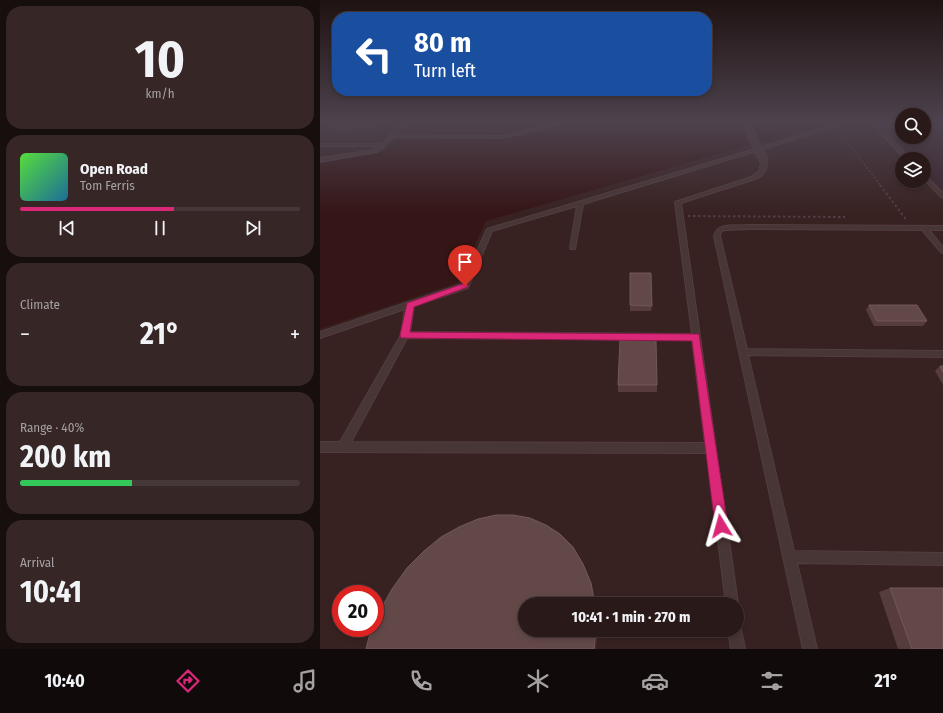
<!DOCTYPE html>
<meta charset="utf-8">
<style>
body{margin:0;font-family:"Fira Sans Condensed",sans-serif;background:#362626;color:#f1f3f6;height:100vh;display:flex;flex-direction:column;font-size:15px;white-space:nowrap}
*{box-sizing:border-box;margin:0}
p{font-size:13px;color:#a5a0a2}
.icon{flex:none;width:22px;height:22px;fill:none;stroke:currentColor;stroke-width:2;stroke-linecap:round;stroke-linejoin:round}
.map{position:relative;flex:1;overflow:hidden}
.details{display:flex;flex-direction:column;gap:6px;padding:6px;background:#170e0e;width:320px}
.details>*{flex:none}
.guide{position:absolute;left:12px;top:12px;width:380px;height:84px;border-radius:16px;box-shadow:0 2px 6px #0003,0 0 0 1px #463838;background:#1a4fa0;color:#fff;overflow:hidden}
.buttons{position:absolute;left:575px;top:108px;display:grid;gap:8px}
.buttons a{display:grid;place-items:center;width:36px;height:36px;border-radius:50%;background:#2a1919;box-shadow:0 2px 6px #0003,0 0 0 1px #463838;font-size:20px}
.speed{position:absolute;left:12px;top:585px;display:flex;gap:8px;font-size:20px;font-weight:700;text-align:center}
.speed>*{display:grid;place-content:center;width:52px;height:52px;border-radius:50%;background:#2a1919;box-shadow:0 2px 6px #0003,0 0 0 1px #463838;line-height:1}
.speed .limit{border:6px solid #d22;background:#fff;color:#111}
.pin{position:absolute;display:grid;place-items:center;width:34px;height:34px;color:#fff;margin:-41px -17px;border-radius:50% 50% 50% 0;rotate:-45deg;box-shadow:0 0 4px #0007}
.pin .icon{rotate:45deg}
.me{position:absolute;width:44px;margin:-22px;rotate:352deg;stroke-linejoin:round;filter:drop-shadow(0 0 3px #0008)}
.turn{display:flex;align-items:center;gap:14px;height:84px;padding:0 16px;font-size:18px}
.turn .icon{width:52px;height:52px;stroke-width:2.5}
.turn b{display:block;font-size:28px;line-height:34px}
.big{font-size:30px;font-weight:700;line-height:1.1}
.details .tile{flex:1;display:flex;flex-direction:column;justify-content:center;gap:6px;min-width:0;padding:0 14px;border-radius:16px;background:#362626}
.details .dial{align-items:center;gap:0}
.dial b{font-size:52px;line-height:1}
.song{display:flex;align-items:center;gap:12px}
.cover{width:48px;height:48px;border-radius:6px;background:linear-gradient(135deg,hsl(110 70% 55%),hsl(200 70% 35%))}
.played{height:4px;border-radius:2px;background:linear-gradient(90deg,#db2777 55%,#463838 55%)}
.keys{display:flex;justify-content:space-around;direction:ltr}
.heat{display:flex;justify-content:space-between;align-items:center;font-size:22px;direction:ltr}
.charge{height:6px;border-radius:3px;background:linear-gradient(90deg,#34c759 40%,#463838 0)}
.trip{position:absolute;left:198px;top:597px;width:226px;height:40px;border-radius:20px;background:#2a1919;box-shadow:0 2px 6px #0003,0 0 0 1px #463838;font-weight:700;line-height:40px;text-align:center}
.menu{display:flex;height:64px;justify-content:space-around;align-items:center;background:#110a0a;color:#a5a0a2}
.menu .icon{width:28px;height:28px}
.menu .active{color:#db2777}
.menu b{font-size:18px;color:#f1f3f6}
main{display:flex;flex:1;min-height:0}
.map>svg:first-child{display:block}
.green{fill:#39232d}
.water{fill:#351515}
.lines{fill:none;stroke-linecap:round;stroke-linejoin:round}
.lane-casing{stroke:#523e3e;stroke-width:2}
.path-far1{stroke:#513c47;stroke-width:1.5;stroke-dasharray:2 2;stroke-linecap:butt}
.path{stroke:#513c47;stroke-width:2;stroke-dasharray:2.5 2.5;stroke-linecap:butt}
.lane{fill:#483535;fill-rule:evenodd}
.street-bridge-casing{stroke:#523e3e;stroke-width:10;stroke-linecap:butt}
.street-bridge{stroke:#483535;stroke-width:9}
.wall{fill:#573c3c}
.shaded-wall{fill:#462c2c}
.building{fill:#634848;stroke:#725858}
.route{fill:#db2777;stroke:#8e194d}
</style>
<main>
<section class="details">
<div class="tile dial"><b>10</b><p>km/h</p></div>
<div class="tile">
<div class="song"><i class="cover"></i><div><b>Open Road</b><p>Tom Ferris</p></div></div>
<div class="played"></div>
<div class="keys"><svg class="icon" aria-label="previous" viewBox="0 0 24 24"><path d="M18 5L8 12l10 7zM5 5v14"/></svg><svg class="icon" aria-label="pause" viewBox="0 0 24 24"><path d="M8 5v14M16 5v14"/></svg><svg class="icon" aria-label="next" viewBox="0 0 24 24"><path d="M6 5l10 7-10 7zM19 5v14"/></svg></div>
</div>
<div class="tile"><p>Climate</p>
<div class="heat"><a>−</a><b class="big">21°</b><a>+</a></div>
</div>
<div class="tile"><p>Range · 40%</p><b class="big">200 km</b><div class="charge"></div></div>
<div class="tile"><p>Arrival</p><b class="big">10:41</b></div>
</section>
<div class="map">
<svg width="623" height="649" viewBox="0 0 623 649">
<rect width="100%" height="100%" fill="#382121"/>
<path class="green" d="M 557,123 L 582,123 L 582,137 L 604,137 L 604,123 L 623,123 L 623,190 L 604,171 L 604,159 L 593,159 Z"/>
<path class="water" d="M 95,123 L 505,123 L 166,221 L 137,283 L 0,329 L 0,162 L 64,151 Z"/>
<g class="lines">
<g class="lane-casing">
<g id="lane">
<path d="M 81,123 L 85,123 L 75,135 L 182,136 L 236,123 L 241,123 L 242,124 L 182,138 L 72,137 L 65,146 L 57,152 L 0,162 L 0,158 L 54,150 L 58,146 L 0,146 L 0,144 L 62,144 Z"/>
<path d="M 522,123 L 528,123 L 263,204 L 255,249 L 251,249 L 250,248 L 257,206 L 172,231 L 148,288 L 94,306 L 90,332 L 372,334 L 355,202 L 431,177 L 439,171 L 442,160 L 446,160 C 448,167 445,174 438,178 L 361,203 L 418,604 L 417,608 L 417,604 L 406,604 L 387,453 L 0,452 L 0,442 L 20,442 L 81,335 L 85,309 L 0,338 L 0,332 L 142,284 L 167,229 ZM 87,338 L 372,340 L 385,443 L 31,442 Z"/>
<path d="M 551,123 L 555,123 L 591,159 L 585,159 Z"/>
<path d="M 604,174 L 623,193 L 623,198 L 621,197 L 604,179 Z"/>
<path d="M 428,225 L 623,226 L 623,230 L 609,230 L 623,247 L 623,253 L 621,252 L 602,230 L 428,229 L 404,230 L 401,232 L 400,236 L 427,349 L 623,351 L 623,357 L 428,355 L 474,551 L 623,553 L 623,565 L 477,563 L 497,649 L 483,649 L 394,236 C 397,222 416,226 428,225 Z"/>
<path d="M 417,624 L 420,625 L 425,649 L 411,649 L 408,630 L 417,630 Z"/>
</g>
</g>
<path class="path-far1" d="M 520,132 L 561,186"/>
<g class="path">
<path d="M 560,185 L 585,218 L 582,218"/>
<path d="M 368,216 L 525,217"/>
</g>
<use href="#lane" class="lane"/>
<g class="street-bridge-casing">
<path id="street-bridge" d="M 426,123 L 444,161"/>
</g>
<use href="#street-bridge" class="street-bridge"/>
</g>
<g class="wall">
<path d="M 8,123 L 62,123 L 57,126 L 33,131 L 21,131 L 10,128 Z"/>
<path d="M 310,273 L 332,306 L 331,311 L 310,311 Z"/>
<path d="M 549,305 L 607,321 L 603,326 L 554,326 L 546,310 Z"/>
<path d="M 620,366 L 623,366 L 623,385 L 615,371 Z"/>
<rect x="298" y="385" width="39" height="7"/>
<path d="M 570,588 L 623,649 L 578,649 L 559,592 Z"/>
</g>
<g class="shaded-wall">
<path d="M 28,123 L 62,123 L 57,126 L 33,131 Z"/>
<path d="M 271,583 L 272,588 L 276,604 L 275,604 Z"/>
<path d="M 276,630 L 278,630 L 278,633 L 276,649 L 274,649 Z"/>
</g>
<g class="building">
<path d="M 310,273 L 331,273 L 332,306 L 310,305 Z"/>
<path d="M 549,305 L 597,305 L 607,321 L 557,321 Z"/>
<path d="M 300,340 L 336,340 L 337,385 L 298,385 Z"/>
<path d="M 620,366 L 623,366 L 623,372 Z"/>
<path d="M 176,515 L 193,515 L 210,518 L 226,525 L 240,534 L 253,547 L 263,564 L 271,583 L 275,604 L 205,604 L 205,630 L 276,630 L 274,649 L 46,649 L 49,637 L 53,628 L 55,628 L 55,623 L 59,612 L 72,589 L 87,568 L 104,551 L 121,537 L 139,527 L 158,519 Z"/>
<path d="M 570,588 L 623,588 L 623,649 L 592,649 Z"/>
</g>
<linearGradient id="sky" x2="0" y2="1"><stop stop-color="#1f1212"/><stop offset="0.57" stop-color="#4d434e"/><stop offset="1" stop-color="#4d434e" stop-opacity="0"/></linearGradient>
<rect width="623" height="214" fill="url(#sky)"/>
<path class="route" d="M 145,283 L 148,284 L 148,287 L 94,307 L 90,332 L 379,334 L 408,526 L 406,531 L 401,533 L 396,531 L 395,526 L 372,341 L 81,338 L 80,335 L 87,303 Z"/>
</svg>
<div class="buttons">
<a><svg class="icon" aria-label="search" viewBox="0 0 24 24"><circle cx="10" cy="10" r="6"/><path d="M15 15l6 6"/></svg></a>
<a><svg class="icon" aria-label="layers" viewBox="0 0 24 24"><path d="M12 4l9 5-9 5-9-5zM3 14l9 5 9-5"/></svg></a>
</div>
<div class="speed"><div class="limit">20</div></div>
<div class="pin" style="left:145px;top:286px;background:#d93025"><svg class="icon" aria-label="arrive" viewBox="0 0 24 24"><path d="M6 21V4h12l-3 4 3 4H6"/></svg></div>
<svg class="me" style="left:401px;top:526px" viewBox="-20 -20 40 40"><path d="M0-17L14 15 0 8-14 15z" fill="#db2777" stroke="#fff" stroke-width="4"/></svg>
<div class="trip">10:41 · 1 min · 270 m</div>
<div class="guide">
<div class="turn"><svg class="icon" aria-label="left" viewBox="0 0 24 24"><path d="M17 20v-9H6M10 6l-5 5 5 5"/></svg><div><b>80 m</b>Turn left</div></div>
</div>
</div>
</main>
<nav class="menu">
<b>10:40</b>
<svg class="icon active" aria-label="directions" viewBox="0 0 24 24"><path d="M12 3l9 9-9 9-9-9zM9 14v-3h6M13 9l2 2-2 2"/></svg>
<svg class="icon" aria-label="music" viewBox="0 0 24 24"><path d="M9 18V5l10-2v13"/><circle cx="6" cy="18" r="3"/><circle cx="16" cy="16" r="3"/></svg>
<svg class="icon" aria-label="phone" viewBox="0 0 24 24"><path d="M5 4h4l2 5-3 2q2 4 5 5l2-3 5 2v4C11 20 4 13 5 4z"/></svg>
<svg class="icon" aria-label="climate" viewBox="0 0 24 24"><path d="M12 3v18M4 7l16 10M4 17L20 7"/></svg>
<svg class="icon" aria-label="car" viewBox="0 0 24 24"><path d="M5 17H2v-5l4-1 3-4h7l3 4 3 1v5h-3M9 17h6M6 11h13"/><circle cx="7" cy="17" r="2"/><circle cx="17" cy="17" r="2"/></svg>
<svg class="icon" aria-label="filters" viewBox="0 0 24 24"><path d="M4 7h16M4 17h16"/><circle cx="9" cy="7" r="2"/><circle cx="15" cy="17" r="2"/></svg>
<b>21°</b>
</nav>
